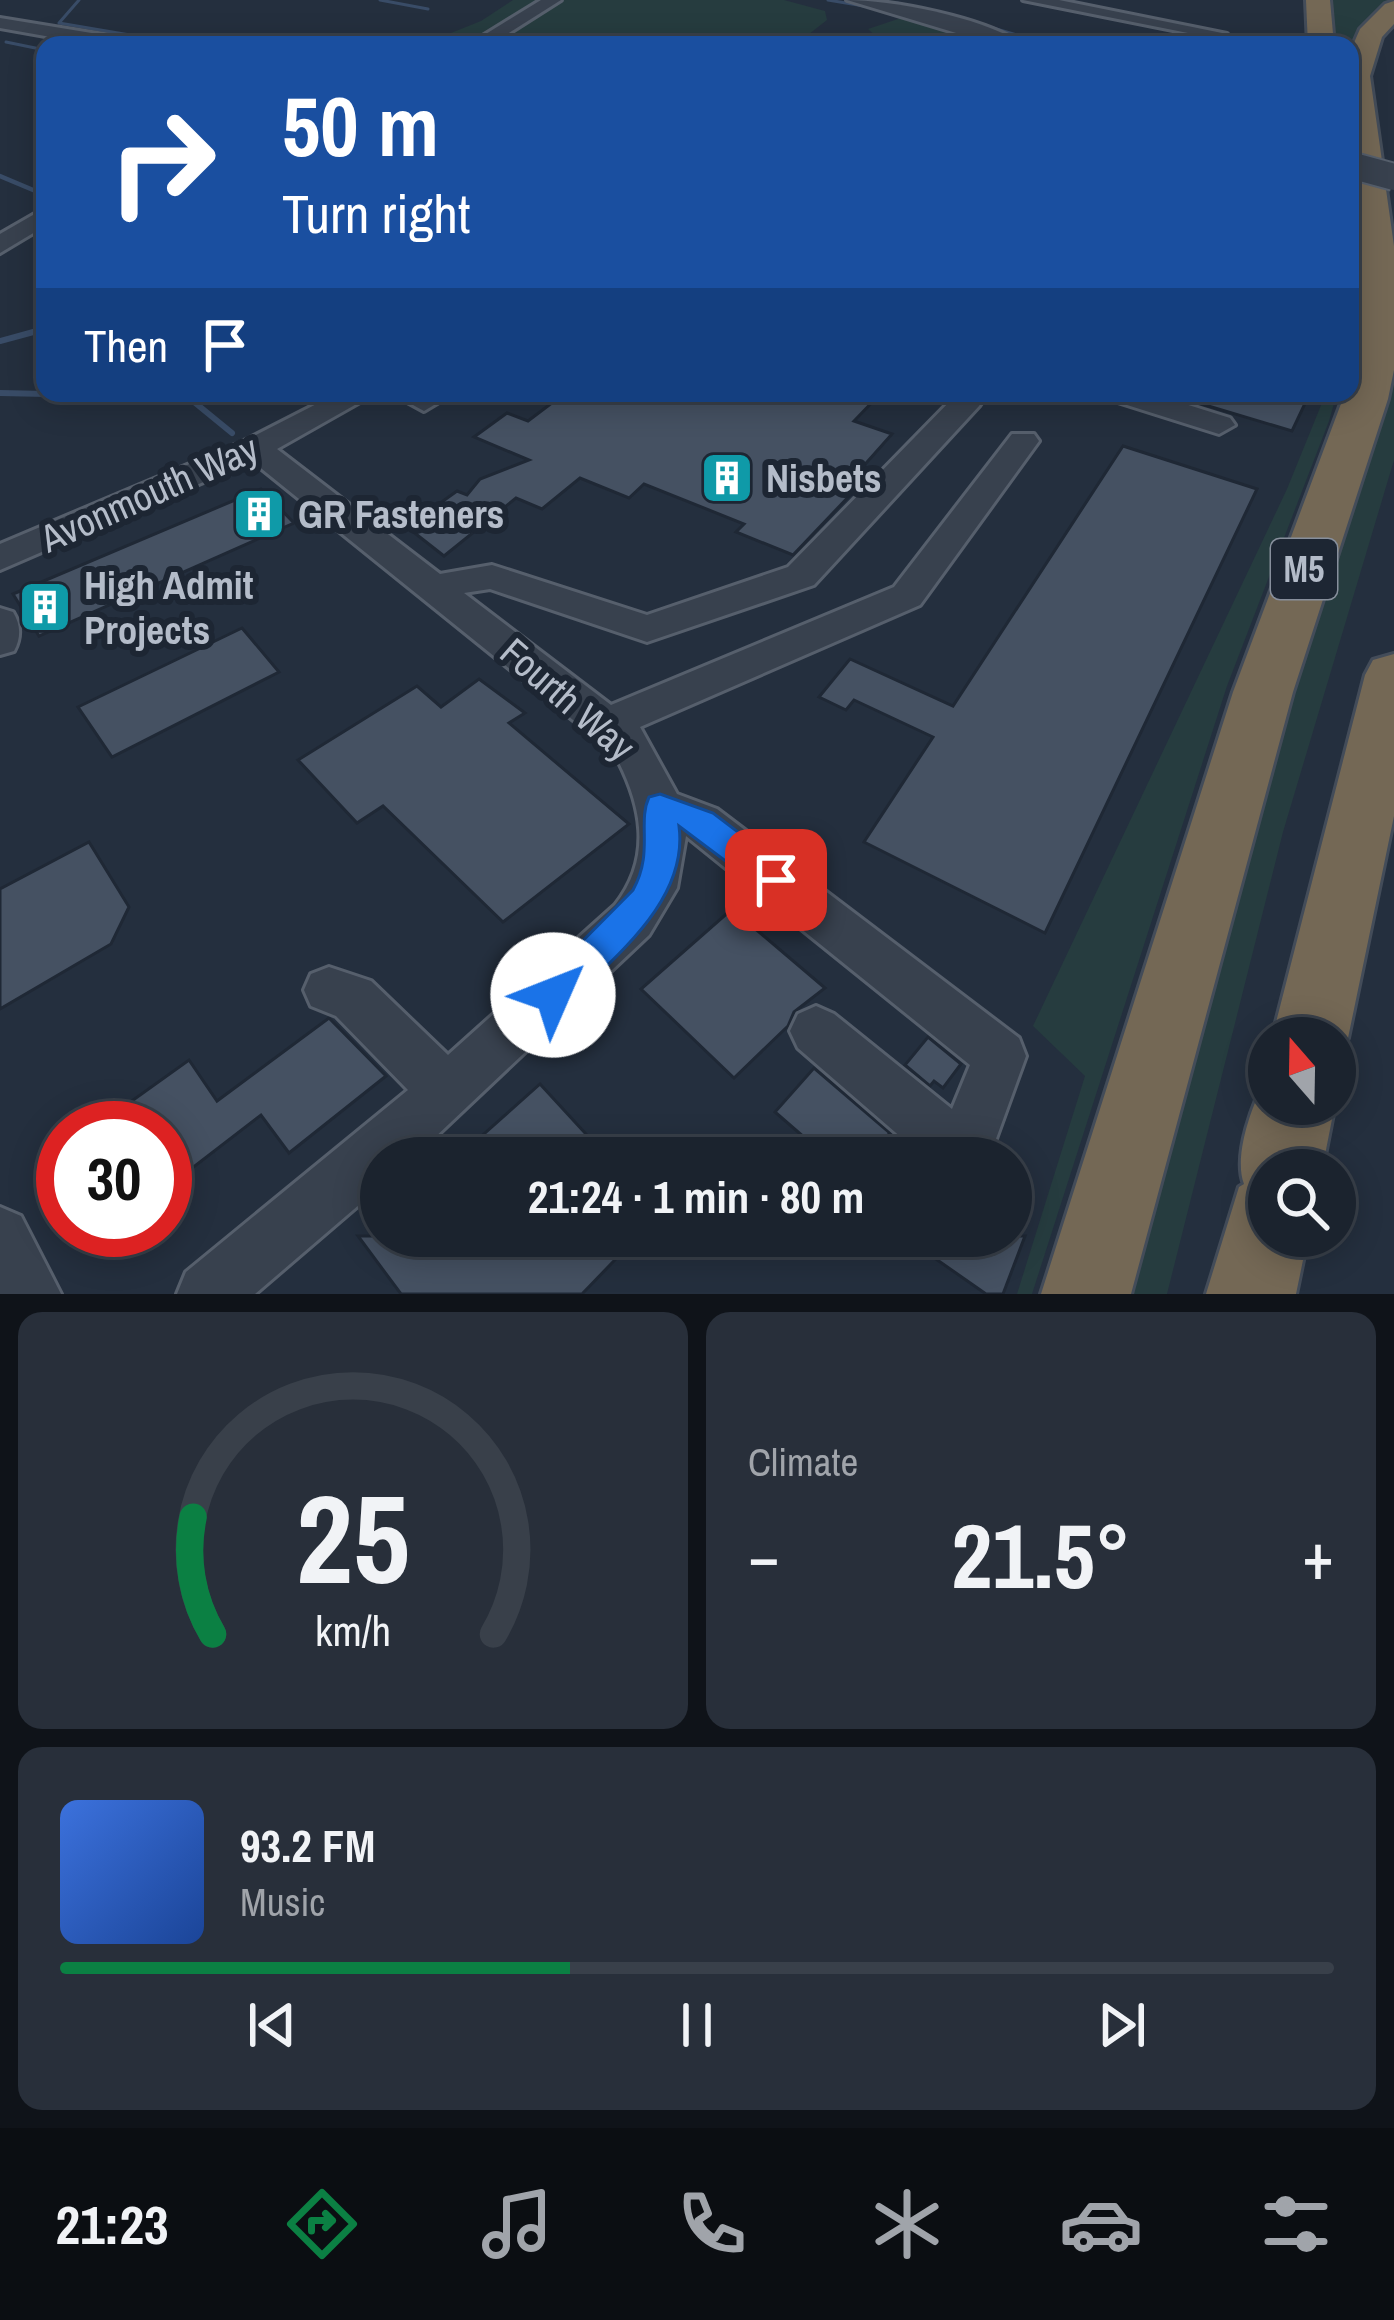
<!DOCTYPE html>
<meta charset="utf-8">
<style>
body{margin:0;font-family:"Archivo Narrow",sans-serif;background:#282f3a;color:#f1f3f6;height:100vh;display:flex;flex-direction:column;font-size:45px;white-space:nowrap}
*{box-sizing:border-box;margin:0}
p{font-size:39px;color:#a0a4aa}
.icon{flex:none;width:66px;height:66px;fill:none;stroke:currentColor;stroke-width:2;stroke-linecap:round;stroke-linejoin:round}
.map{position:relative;height:1294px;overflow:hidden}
.side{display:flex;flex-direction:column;gap:18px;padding:18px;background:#0f1319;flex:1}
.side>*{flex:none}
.banner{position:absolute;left:36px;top:36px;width:1323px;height:366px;border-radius:24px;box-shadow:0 6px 30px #0003,0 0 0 3px #39404a;background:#1a4fa0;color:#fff;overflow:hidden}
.needle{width:78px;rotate:340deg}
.tools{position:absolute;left:1248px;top:1017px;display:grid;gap:24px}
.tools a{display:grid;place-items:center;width:108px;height:108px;border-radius:50%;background:#1b232e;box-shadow:0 6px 30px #0003,0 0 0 3px #39404a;font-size:60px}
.speed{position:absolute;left:36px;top:1101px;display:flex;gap:24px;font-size:60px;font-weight:700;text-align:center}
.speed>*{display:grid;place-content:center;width:156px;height:156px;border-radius:50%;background:#1b232e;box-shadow:0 6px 30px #0003,0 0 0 3px #39404a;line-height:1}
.speed .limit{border:18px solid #d22;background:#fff;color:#111}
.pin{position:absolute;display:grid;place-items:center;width:102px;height:102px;color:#fff;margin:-51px;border-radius:24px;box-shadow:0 6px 18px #0006}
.me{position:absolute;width:132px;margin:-66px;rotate:46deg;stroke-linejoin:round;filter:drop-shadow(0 0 9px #0008)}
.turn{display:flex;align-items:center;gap:42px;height:252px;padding:0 48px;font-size:54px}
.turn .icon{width:156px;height:156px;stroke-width:2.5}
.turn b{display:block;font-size:84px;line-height:102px}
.then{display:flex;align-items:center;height:114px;padding:0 48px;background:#0003;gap:24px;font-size:45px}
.big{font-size:90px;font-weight:700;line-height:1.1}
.side .card{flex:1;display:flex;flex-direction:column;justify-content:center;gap:18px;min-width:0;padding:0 42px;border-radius:24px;background:#282f3a}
.side .dial{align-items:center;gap:0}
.dial svg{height:312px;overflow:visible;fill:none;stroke:#39404a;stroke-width:7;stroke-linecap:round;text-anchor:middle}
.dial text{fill:#f1f3f6;stroke:none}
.song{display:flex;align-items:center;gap:36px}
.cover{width:144px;height:144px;border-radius:18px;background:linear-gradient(135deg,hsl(220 70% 55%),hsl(220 70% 35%))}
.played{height:12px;border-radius:6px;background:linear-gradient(90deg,#0b8043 40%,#39404a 40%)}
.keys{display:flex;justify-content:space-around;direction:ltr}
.heat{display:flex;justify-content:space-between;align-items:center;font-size:66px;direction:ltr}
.side .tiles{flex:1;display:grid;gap:18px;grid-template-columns:1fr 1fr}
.card:last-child{grid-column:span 2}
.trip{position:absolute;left:360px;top:1137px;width:672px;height:120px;border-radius:60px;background:#1b232e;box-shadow:0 6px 30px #0003,0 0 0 3px #39404a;font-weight:700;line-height:120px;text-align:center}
.dock{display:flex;height:192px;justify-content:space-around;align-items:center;background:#0b0e12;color:#a0a4aa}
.dock .icon{width:84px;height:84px}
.dock .on{color:#0b8043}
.dock b{font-size:54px;color:#f1f3f6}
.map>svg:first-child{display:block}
.green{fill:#263c3f}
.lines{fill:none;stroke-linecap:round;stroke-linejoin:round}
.stream-far2{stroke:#394c67;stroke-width:3}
.stream-far1{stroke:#394c67;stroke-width:4.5}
.stream{stroke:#394c67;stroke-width:6}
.building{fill:#455162;stroke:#1f2835;stroke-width:3}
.minor-casing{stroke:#565f6c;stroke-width:6}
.highway-casing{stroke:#434c59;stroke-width:6}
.minor{fill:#38414e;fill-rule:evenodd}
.highway{fill:#746855;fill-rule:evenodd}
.minor-bridge-casing{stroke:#565f6c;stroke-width:30;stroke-linecap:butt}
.minor-bridge{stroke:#38414e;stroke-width:26}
.route{fill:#1a73e8;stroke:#114b97;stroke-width:3}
.labels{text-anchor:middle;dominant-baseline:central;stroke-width:12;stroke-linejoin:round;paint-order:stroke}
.shield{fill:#1d2633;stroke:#878f9c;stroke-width:3}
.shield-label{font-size:36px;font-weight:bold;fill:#b4bcc9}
.poi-label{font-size:39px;font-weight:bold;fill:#b4bcc9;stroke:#1d2633;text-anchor:start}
.street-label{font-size:39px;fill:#b4bcc9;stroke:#1d2633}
</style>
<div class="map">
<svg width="1394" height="1294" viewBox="0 0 1394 1294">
<rect width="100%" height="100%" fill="#242f3e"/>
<g class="green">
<path d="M 513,0 L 784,0 L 825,11 L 827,20 L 795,45 L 421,45 L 481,21 Z"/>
<path d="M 1331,0 L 1388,0 L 1350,45 L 1334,45 Z"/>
<path d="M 904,17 L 963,31 L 925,44 L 886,45 L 868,29 Z"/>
<path d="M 1394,320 L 1394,460 L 1283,832 L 1167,1294 L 1125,1294 L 1281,702 Z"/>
<path d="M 1326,393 L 1337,393 L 1329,421 L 1227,686 L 1032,1294 L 1017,1294 L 1085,1076 L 1033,1026 L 1287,489 Z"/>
</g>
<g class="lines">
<g class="stream-far2">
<path d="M 79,0 L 59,23 L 189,45"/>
<path d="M 380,0 L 428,9"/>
<path d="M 828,0 L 876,8"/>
<path d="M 897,3 L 953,16"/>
<path d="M 976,23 L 1051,45"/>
<path d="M 6,42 L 45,50"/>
</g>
<g class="stream-far1">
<path d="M 0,176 L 45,195"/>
<path d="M 25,220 L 45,206"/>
<path d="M 26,334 L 45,329"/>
</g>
<g class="stream">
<path d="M 0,341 L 37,331"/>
<path d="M 0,393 L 188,397 L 232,433"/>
<path d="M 189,397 L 221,393"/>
</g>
</g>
<g class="building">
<path d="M 565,393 L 881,393 L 854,421 L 892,434 L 844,488 L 853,492 L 793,555 L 736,532 L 744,524 L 644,484 L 629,498 L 580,478 L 542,509 L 516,498 L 444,556 L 407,527 L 457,491 L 467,495 L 480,479 L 529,460 L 474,437 L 507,413 L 528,421 Z"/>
<path d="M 1165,393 L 1310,393 L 1292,431 Z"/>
<path d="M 1123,446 L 1257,489 L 1045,933 L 864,842 L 933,737 L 854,700 L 846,710 L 819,697 L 850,659 L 953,706 Z"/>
<path d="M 261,489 L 294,523 L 39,636 L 13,594 Z"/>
<path d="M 242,628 L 279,672 L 112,757 L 78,707 Z"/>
<path d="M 479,679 L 525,713 L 509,723 L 629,824 L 503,922 L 383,806 L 357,823 L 298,760 L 417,686 L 441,707 Z"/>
<path d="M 89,842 L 129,907 L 111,944 L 0,1009 L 0,889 Z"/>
<path d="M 732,909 L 825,988 L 794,1012 L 788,1026 L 734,1078 L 641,989 Z"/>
<path d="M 329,1018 L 386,1076 L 289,1153 L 261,1115 L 165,1189 L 165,1128 L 94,1128 L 189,1060 L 217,1101 Z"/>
<path d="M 928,1037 L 961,1064 L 943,1088 L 934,1081 L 930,1086 L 905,1065 Z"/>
<path d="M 814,1068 L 890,1133 L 887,1136 L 912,1158 L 828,1158 L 775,1112 Z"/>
<path d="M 540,1084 L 608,1158 L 457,1158 Z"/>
<path d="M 358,1236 L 638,1236 L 582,1294 L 401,1294 Z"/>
<path d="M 903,1236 L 1025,1236 L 1003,1294 L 986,1294 Z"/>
</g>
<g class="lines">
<g class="minor-casing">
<g id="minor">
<path d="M 541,0 L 561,0 L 490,45 L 468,45 Z"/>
<path d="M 847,0 C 892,0 987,18 1023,45 L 996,45 Z"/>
<path d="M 1023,0 L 1059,0 L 1227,34 L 1218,39 Z"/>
<path d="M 0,18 L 128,39 L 137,45 L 96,45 L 0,28 Z"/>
<path d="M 908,38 L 917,44 L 898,45 Z"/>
<path d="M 45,208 L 45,226 L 0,253 L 0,234 Z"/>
<path d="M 338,393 L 376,393 L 277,449 L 440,574 L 492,565 L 647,615 L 788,567 L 957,394 L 979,394 L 983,400 L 979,406 L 814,585 L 647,642 L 490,589 L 464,593 L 611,705 L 894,587 L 1012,434 L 1034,434 L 1039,441 L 920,605 L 640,727 L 677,794 L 717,809 L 1019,1038 L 1026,1056 L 989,1158 L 925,1158 L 798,1048 L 790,1031 L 798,1014 L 816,1006 L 834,1014 L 952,1109 L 970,1065 L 686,836 L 677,888 L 649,935 L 413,1158 L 381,1158 L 381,1186 L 255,1294 L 177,1294 L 186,1272 L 408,1090 L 336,1016 L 311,1006 L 304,990 L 311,974 L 329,967 L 371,981 L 448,1055 L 615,905 C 653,857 642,804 614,753 L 252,461 L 0,570 L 0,544 L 244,441 Z"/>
<path d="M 391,393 L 430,393 L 439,402 L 424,411 Z"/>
<path d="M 1104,393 L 1150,393 L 1230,418 L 1235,425 L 1219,434 L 1108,399 Z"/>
<path d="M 0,608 L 13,612 C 21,625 21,638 14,651 L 0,655 Z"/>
<path d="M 0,1207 L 21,1216 L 61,1294 L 0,1294 Z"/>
</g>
</g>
<g class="highway-casing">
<g id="highway">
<path d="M 1306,0 L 1330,0 L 1334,45 L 1308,45 Z"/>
<path d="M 1394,1 L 1394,24 L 1382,37 L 1370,76 L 1394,246 L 1394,370 L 1388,399 L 1293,692 L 1131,1294 L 1041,1294 L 1233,692 L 1345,393 L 1350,393 L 1361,294 L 1350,168 L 1350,52 L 1360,29 L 1385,4 Z"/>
<path d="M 1394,654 L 1394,816 L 1348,1038 L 1335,1064 L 1335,1038 L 1272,1038 L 1365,675 L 1373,660 Z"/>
<path d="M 1269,1075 L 1269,1104 L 1335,1104 L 1322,1170 L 1269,1170 L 1269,1236 L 1308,1236 L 1296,1294 L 1206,1294 L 1239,1187 L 1244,1184 C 1233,1156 1253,1100 1269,1075 Z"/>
</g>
</g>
<use href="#minor" class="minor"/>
<use href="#highway" class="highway"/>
<g class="minor-bridge-casing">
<path id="minor-bridge" d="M 1350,165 L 1394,177"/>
</g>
<use href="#minor-bridge" class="minor-bridge"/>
</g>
<path class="route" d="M 660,794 L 713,813 L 788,870 L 793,880 L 788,890 L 776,894 L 764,890 L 679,826 C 689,902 612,958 565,1007 L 553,1012 L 540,1007 L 535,995 L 540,984 L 633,890 C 654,852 637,823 649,797 Z"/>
<defs>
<g id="building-square" transform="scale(2.7)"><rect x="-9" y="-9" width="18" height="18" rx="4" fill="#0f9aa8" stroke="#1d2633"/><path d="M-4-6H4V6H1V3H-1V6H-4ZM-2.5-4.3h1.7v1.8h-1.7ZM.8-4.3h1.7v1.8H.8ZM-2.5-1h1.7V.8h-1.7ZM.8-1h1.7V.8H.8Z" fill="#fff"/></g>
</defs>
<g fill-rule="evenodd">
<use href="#building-square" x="727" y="478"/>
<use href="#building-square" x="259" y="514"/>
<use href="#building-square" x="45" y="607"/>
</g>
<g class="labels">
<rect class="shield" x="1271" y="539" width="66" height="60" rx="9"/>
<g class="shield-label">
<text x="1304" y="569">M5</text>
</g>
<g class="poi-label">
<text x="766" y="478">Nisbets</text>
<text x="298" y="514">GR Fasteners</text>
<text x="84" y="585">High Admit<tspan x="84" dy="45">Projects</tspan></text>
</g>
<g class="street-label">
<text transform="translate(149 493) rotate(-24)">Avonmouth Way</text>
<text transform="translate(568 699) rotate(41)">Fourth Way</text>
</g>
</g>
</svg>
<div class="tools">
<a><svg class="needle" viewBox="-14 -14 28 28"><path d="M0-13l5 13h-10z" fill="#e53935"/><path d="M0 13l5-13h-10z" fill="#a0a4aa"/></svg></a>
<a><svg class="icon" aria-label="search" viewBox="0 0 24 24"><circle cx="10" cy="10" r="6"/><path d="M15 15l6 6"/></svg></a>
</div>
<div class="speed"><div class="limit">30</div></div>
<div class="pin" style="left:776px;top:880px;background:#d93025"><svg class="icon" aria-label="arrive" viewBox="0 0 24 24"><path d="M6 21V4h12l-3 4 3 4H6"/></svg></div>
<svg class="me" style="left:553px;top:995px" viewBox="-20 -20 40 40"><circle r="19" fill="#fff"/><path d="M0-13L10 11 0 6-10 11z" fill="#1a73e8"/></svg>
<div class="trip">21:24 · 1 min · 80 m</div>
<div class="banner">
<div class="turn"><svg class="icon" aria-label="right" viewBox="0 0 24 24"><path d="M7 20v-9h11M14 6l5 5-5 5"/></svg><div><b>50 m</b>Turn right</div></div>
<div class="then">Then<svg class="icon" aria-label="arrive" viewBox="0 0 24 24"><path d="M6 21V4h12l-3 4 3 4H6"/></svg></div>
</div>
</div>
<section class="side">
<div class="tiles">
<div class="card dial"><svg viewBox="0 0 100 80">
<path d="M14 69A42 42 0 1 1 86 69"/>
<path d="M14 69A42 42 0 0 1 9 39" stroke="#0b8043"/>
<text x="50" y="56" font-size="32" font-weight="700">25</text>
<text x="50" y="72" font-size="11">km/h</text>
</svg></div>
<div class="card"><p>Climate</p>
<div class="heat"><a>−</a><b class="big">21.5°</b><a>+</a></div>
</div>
<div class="card">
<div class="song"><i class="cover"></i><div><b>93.2 FM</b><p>Music</p></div></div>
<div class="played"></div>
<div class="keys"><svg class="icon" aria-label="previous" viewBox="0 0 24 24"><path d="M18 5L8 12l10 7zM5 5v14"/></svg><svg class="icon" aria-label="pause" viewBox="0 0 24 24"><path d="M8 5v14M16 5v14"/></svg><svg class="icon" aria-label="next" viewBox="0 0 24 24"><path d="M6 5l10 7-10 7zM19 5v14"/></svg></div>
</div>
</div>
</section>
<nav class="dock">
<b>21:23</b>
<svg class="icon on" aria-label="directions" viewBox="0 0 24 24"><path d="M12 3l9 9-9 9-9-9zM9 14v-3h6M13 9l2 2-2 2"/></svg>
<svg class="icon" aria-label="music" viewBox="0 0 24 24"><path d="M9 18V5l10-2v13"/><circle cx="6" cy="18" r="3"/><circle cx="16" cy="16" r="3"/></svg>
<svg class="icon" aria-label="phone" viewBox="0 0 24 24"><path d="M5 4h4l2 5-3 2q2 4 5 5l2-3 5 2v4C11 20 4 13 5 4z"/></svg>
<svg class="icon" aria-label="climate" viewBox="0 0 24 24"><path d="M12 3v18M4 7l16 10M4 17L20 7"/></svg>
<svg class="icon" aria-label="car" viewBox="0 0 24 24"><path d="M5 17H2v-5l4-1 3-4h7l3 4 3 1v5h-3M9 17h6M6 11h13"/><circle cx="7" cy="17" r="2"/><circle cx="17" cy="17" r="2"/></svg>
<svg class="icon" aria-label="filters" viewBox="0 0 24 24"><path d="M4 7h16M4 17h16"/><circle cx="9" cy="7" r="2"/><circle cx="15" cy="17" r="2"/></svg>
</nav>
